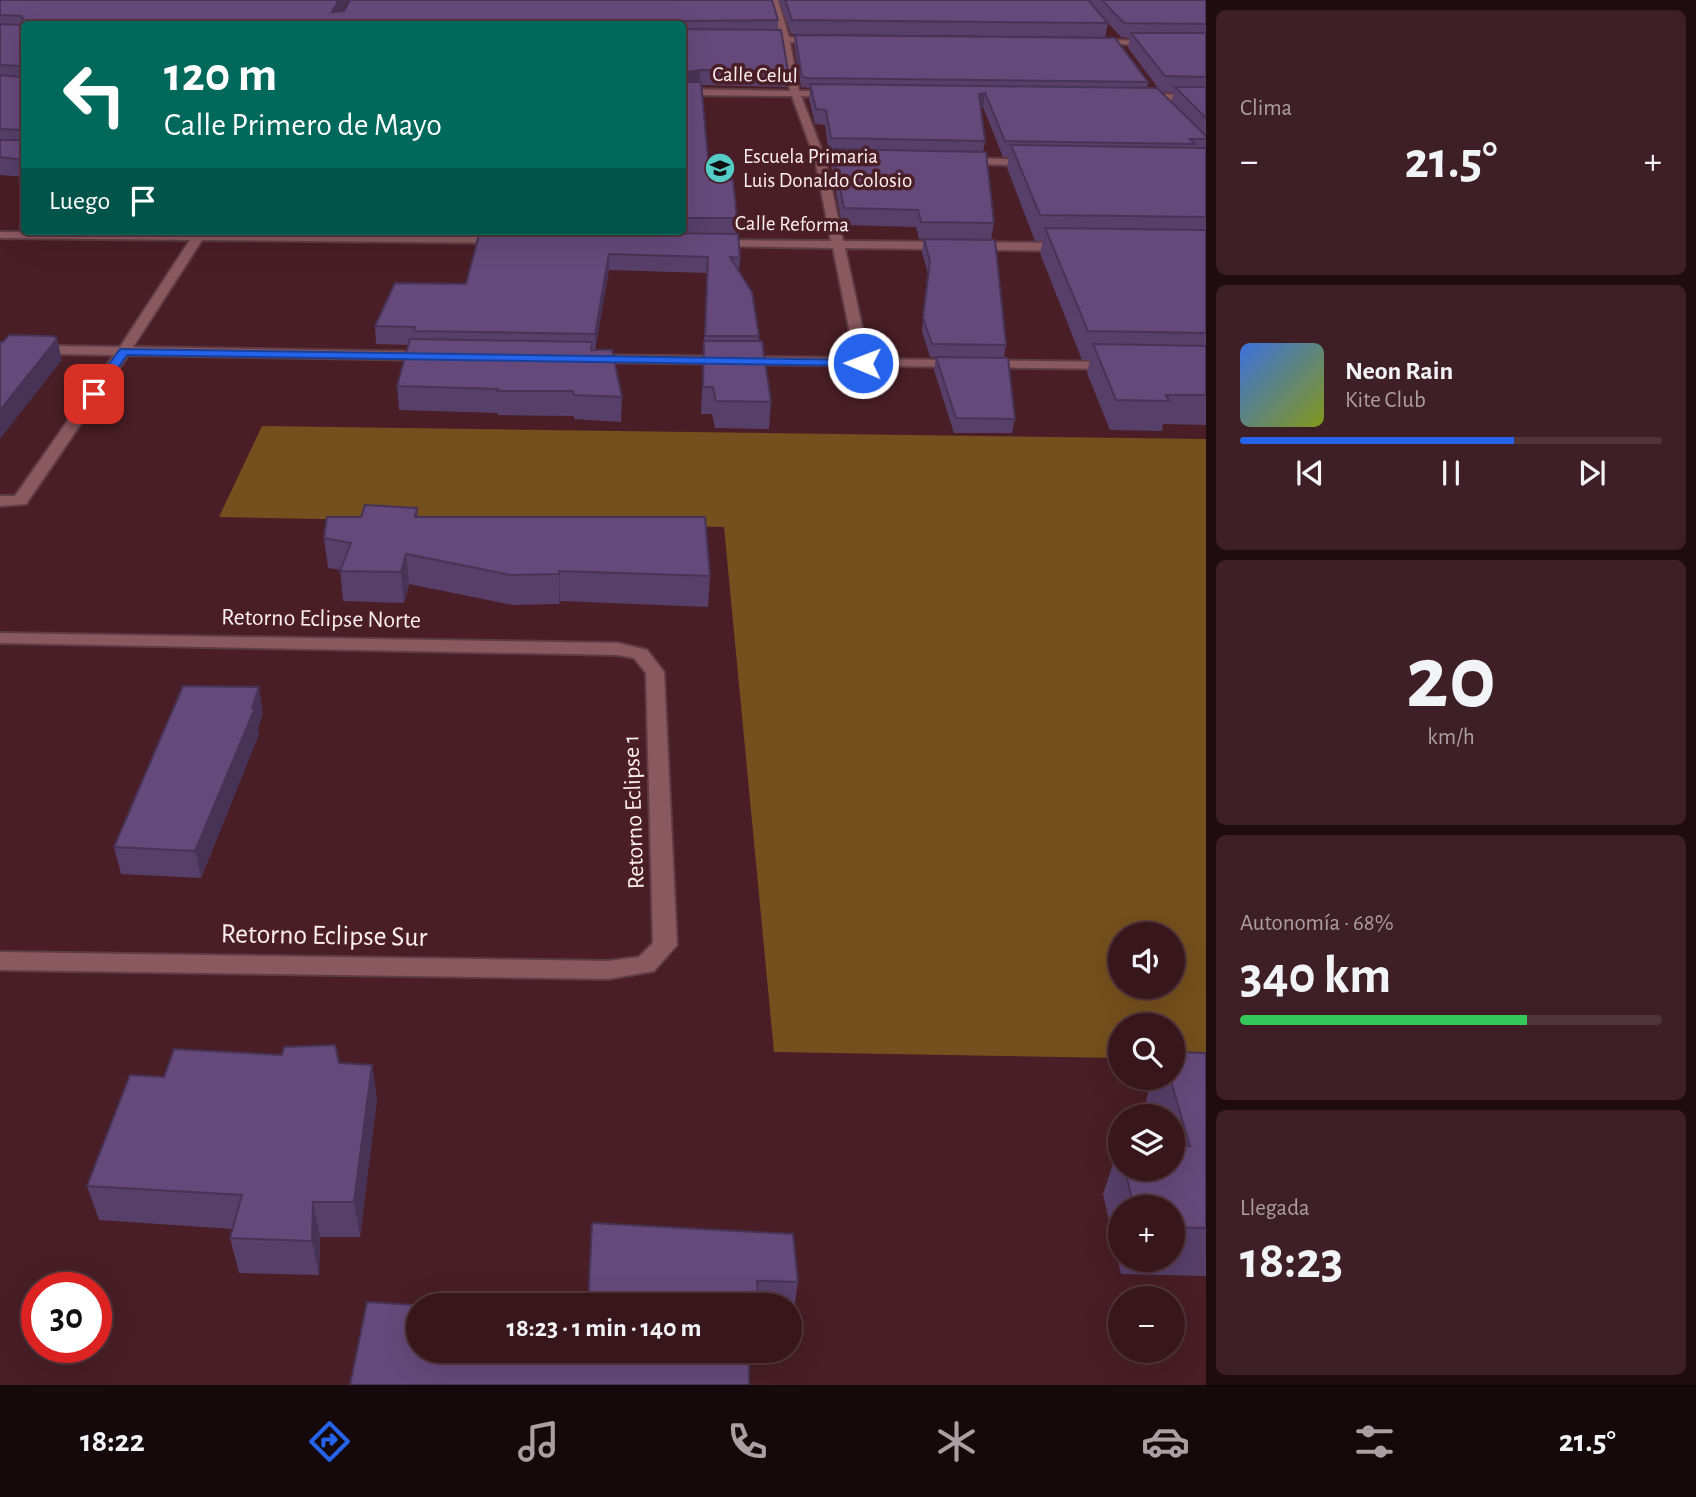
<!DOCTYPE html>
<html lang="es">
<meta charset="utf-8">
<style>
body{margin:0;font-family:"Alegreya Sans",sans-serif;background:#3e1f25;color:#f1f3f6;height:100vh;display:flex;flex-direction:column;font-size:26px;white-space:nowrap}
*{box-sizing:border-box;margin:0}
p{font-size:23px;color:#aa9fa3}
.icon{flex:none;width:38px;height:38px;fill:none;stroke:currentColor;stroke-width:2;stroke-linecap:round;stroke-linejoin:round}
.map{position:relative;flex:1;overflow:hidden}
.panel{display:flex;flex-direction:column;gap:10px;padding:10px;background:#1e0c0f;width:490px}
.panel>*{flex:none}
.hud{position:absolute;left:21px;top:21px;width:665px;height:214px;border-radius:7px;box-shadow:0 7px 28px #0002,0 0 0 2px #51353b;background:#00695c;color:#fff;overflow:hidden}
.tools{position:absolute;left:1108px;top:922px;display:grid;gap:14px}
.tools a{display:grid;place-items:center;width:77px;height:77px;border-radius:50%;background:#37161c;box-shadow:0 7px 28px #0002,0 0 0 2px #51353b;font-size:35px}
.speed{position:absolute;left:21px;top:1272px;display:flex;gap:14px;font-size:35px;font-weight:700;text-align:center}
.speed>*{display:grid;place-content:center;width:91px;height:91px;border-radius:50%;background:#37161c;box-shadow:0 7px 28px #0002,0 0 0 2px #51353b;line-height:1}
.speed .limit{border:10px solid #d22;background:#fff;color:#111}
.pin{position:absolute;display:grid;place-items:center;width:60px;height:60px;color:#fff;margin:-30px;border-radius:14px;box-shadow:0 4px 10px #0006}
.me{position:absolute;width:77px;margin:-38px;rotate:271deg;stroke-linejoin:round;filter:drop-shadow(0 0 5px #0008)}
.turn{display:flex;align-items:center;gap:24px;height:147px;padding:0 28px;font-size:32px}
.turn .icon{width:91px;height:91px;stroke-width:2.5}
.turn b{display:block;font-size:49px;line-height:60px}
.then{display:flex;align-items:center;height:66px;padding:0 28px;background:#0003;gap:14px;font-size:26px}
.big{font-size:52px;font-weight:600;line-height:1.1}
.panel .tile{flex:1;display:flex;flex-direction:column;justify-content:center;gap:10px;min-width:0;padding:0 24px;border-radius:10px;background:#3e1f25}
.panel .dial{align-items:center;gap:0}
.dial b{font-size:91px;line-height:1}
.song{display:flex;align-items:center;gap:21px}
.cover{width:84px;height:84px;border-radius:10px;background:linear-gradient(135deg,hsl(220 70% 55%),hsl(70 70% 35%))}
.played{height:7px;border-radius:4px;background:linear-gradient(90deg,#2563eb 65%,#51353b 65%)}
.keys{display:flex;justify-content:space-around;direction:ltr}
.heat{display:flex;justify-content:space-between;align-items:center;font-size:38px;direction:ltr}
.charge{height:10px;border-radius:5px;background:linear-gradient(90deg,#34c759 68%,#51353b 0)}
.trip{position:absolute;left:406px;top:1293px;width:396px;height:70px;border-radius:35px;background:#37161c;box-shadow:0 7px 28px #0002,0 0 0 2px #51353b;font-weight:600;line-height:70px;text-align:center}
.tabs{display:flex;height:112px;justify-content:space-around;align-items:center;background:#16090b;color:#aa9fa3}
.tabs .icon{width:49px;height:49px}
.tabs .current{color:#2563eb}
.tabs b{font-size:32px;color:#f1f3f6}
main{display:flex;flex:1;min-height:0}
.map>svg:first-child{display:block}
.green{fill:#754f1d;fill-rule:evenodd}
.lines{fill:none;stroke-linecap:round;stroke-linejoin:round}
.minor-casing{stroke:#5f3c45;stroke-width:4}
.minor{fill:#8a5960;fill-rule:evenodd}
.wall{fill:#573f69;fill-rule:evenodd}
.shaded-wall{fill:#473355}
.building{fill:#65497a;stroke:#473355;stroke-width:2}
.route{fill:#2563eb;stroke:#184099;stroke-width:2}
.labels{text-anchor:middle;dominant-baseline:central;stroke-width:7;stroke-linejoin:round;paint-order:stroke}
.far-street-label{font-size:21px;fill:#feecee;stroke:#491e26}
.far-poi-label{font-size:21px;fill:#feecee;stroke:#491e26;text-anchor:start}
.street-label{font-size:24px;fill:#feecee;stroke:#491e26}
.near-street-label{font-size:28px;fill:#feecee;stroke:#491e26}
</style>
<main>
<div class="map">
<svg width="1206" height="1385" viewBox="0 0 1206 1385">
<rect width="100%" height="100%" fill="#491e26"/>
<path class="green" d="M 262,426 L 1206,439 L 1206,1060 L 1173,1060 L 1172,1026 L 1120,1026 L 1120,1058 L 774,1052 L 724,527 L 219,517 ZM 1120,934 L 1172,934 L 1172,987 L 1120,987 Z"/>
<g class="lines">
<g class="minor-casing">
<g id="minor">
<path d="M 770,0 L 778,0 L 789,37 L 822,40 L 818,42 L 790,42 L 799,91 L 834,91 L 839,94 L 834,97 L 801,96 L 824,156 L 855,156 L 860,159 L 855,162 L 826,162 L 843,241 L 1066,243 L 1072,247 L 1066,251 L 845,248 L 869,359 L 1114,362 L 1119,363 L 1119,369 L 583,362 L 583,356 L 588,355 L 855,358 L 833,248 L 715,246 L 709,243 L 715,240 L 831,241 L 815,159 L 792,96 L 682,95 L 682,89 L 790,91 L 782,42 L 753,39 L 757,37 L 781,37 Z"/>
<path d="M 1093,40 L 1206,41 L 1206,45 L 1090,44 Z"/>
<path d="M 1141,94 L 1206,95 L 1206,101 L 1138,99 L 1138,95 Z"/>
<path d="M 962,158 L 1033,160 L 1038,163 L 1033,166 L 958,163 L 957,161 Z"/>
<path d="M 196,231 L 208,231 L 206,234 L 503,237 L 509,240 L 503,243 L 202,240 L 133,347 L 432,352 L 439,356 L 432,360 L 128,355 L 26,504 L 0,506 L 0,496 L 15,496 L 114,355 L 0,353 L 0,345 L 120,347 L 190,240 L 0,238 L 0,232 L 195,233 Z"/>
<path d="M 0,633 L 618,643 L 647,650 L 664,672 L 677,945 L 654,971 L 608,979 L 0,970 L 0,952 L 608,961 L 639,957 L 653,943 L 646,673 L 634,658 L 618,655 L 0,643 Z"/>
</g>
</g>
<use href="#minor" class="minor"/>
</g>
<g class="wall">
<path d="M 0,0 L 348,0 L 342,11 L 778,20 L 778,30 L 788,71 L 787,87 L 701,85 L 710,180 L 737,218 L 736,234 L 740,258 L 739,272 L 759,336 L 759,341 L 771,402 L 769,429 L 715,428 L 712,414 L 701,414 L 707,273 L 609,270 L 595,350 L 622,397 L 621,422 L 574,419 L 574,416 L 498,415 L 498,413 L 399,410 L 397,386 L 408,345 L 376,344 L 375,326 L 466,284 L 480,231 L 682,231 L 682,24 L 24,24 L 24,177 L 0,175 Z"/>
<path d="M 779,0 L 1206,0 L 1206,425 L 1163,424 L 1162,431 L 1110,430 L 1087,373 L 1090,360 L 1082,360 L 1040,253 L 1043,241 L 1035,241 L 1007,168 L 1009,157 L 1003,157 L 983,107 L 981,108 L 985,141 L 983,152 L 994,223 L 991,240 L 919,239 L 916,227 L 842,225 L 831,165 L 832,154 L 829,153 L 825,125 L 815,124 L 809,99 L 810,88 L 801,87 L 794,45 L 795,35 L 1148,82 L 1147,88 L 1171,102 L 1174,93 L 1161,92 L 1128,48 L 1130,38 L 1121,37 L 1108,23 L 1105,37 L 791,34 Z"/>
<path d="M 924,239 L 1006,345 L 1004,358 L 1015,419 L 1012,433 L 954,433 L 934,370 L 936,357 L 930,357 L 922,331 L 928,274 L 922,252 Z"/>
<path d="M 417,508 L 418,517 L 710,576 L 708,607 L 560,601 L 559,604 L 513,605 L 409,584 L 404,603 L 343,601 L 340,570 L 328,568 L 324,538 L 361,517 Z"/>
<path d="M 263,713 L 258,728 L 259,734 L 201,878 L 121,874 L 114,847 Z"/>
<path d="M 1206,1053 L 1206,1276 L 1121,1274 L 1103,1194 L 1119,1146 L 1120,1169 L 1172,1169 L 1172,1116 L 1150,1116 L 1146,1100 L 1153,1078 L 1172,1078 ZM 1120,1208 L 1172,1208 L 1172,1260 L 1120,1260 Z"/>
<path d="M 339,1063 L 372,1065 L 377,1099 L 360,1237 L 320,1237 L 319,1275 L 239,1273 L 230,1238 L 233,1229 L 99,1220 L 87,1186 L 164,1077 Z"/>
<path d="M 592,1223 L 798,1282 L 792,1324 L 789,1324 L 789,1306 L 588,1306 Z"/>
<path d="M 418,1351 L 757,1351 L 756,1364 L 749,1364 Z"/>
</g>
<g class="shaded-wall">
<path d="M 339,0 L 348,0 L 334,24 L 332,12 Z"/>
<path d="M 700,70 L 699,85 L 682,88 L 682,73 Z"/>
<path d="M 985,93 L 983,107 L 977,109 L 979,94 Z"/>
<path d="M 609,254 L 609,270 L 595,351 L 595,334 Z"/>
<path d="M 57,339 L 62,360 L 0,439 L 0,410 Z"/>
<path d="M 406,554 L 409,584 L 404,603 L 401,572 Z"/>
<path d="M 559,571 L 560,601 L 559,604 Z"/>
<path d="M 259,687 L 263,713 L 258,728 L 259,734 L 201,878 L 195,851 Z"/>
<path d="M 372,1065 L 377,1099 L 360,1237 L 354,1202 Z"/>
<path d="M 313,1202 L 320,1237 L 319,1275 L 312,1241 Z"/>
</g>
<g class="building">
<path d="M 0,0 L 339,0 L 332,12 L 344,11 L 350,0 L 772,0 L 778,20 L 681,21 L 681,24 L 24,24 L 24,160 L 0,157 L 0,140 L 20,140 L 23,138 L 22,130 L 0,129 L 0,75 L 20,77 L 23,68 L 21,66 L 0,65 L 0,24 L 21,25 L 23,18 L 21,16 L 0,15 Z"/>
<path d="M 785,0 L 1088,0 L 1108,23 L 792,20 Z"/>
<path d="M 1102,0 L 1206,0 L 1206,24 L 1124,23 Z"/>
<path d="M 682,29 L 781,30 L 788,71 L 700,70 L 682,73 Z"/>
<path d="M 1131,33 L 1206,33 L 1206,77 L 1165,76 Z"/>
<path d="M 795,35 L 1115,38 L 1148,82 L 808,78 L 802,77 Z"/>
<path d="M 682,82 L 701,82 L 710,180 L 733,180 L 737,218 L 682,218 Z"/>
<path d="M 810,84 L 1157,88 L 1206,136 L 1206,139 L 1190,139 L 1195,144 L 1005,141 L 985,93 L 979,94 L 985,141 L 831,138 L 826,110 L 816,109 Z"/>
<path d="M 1175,87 L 1206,87 L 1206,118 Z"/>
<path d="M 1011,145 L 1206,148 L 1206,217 L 1040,215 Z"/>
<path d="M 832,149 L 986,152 L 994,223 L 921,222 L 918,210 L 844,208 Z"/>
<path d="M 1045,228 L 1206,230 L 1206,333 L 1088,331 Z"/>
<path d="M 480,231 L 738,234 L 740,258 L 730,257 L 752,292 L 759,336 L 705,336 L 708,257 L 609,254 L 595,334 L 414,331 L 415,327 L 375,326 L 395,283 L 466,284 Z"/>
<path d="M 924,239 L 995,240 L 1006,345 L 932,344 L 923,318 L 930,261 Z"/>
<path d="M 9,335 L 53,336 L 57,339 L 0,410 L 0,342 L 3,342 Z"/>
<path d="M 410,339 L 592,342 L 591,350 L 612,350 L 622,397 L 574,395 L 573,391 L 497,391 L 498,389 L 397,386 Z"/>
<path d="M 704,341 L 762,341 L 771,402 L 716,401 L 713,387 L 703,387 Z"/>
<path d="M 1093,344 L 1206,346 L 1206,395 L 1166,395 L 1169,401 L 1116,400 Z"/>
<path d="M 936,357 L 1008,358 L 1015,419 L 956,418 Z"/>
<path d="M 365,505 L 417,508 L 415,517 L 705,517 L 710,576 L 559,571 L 559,574 L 511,575 L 406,554 L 401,572 L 340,571 L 351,543 L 324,538 L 327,517 L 361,517 Z"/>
<path d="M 183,686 L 259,687 L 252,708 L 255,708 L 195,851 L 114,847 Z"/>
<path d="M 335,1045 L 339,1063 L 372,1065 L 354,1202 L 313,1202 L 312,1241 L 230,1238 L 242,1195 L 87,1186 L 130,1075 L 164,1077 L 174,1049 L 282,1055 L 284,1047 Z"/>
<path d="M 1172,1052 L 1206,1053 L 1206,1228 L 1172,1227 L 1172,1208 L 1134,1208 L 1125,1169 L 1172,1169 L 1172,1146 L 1190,1146 L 1170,1078 L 1172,1078 Z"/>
<path d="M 592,1223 L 793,1234 L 798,1282 L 757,1281 L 759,1306 L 588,1306 Z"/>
<path d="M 367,1302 L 429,1306 L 418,1306 L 418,1351 L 749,1351 L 749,1385 L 350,1385 Z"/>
</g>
<path class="route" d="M 120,349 L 863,360 L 868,363 L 863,366 L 127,355 L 98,397 L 90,397 L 88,394 Z"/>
<defs>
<g id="school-disc" transform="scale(1.575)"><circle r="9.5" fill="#54cdc7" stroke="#491e26"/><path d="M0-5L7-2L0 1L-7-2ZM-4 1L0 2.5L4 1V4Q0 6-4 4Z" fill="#111"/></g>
</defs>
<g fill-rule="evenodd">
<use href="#school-disc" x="720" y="168"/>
</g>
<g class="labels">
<g class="far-street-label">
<text transform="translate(755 75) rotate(1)">Calle Celul</text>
<text transform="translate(792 224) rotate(1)">Calle Reforma</text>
</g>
<g class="far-poi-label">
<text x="743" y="156">Escuela Primaria<tspan x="743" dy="24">Luis Donaldo Colosio</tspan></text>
</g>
<g class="street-label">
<text transform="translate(321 619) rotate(1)">Retorno Eclipse Norte</text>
<text transform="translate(634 812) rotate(-92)">Retorno Eclipse 1</text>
</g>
<g class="near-street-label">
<text transform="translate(324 936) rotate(1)">Retorno Eclipse Sur</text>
</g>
</g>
</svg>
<div class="tools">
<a><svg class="icon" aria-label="sound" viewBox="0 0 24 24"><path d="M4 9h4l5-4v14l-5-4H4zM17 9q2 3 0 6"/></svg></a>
<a><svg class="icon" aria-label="search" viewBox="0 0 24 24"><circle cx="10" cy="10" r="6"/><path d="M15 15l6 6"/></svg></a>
<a><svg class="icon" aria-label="layers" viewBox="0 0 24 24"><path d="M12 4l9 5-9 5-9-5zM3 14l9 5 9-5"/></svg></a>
<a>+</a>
<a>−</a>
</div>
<div class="speed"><div class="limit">30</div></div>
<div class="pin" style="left:94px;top:394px;background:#d93025"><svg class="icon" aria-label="arrive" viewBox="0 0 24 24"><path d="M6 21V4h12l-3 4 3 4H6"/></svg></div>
<svg class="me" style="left:863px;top:363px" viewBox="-20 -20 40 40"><circle r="17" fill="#2563eb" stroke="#fff" stroke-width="3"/><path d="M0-11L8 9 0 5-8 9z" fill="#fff"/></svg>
<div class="trip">18:23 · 1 min · 140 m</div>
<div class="hud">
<div class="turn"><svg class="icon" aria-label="left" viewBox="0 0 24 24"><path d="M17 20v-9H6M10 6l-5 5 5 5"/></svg><div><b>120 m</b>Calle Primero de Mayo</div></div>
<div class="then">Luego<svg class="icon" aria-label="arrive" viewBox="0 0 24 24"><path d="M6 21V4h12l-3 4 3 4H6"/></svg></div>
</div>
</div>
<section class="panel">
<div class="tile"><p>Clima</p>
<div class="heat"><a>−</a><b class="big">21.5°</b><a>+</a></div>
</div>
<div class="tile">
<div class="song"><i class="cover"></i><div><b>Neon Rain</b><p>Kite Club</p></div></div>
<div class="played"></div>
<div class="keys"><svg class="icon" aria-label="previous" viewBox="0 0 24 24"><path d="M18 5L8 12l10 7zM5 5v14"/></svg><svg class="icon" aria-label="pause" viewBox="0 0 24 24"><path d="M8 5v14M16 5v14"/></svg><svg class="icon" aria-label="next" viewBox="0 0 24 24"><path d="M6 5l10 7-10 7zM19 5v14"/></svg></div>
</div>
<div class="tile dial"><b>20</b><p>km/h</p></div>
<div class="tile"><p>Autonomía · 68%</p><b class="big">340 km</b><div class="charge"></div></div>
<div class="tile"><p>Llegada</p><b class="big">18:23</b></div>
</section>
</main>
<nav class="tabs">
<b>18:22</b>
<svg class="icon current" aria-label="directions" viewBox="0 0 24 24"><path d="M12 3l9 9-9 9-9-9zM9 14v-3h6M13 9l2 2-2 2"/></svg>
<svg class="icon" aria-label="music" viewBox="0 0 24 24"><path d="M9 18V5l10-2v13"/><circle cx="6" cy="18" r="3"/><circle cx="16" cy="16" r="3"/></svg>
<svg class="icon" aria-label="phone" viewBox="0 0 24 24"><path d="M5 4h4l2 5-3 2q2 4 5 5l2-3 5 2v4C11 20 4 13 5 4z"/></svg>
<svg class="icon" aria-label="climate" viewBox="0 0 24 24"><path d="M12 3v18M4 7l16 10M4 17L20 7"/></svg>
<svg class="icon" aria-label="car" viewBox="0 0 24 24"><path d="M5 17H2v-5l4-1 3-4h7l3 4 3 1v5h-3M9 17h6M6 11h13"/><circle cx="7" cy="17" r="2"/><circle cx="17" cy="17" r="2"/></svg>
<svg class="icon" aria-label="filters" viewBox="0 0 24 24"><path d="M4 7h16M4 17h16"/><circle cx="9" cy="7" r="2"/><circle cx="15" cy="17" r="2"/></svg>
<b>21.5°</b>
</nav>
